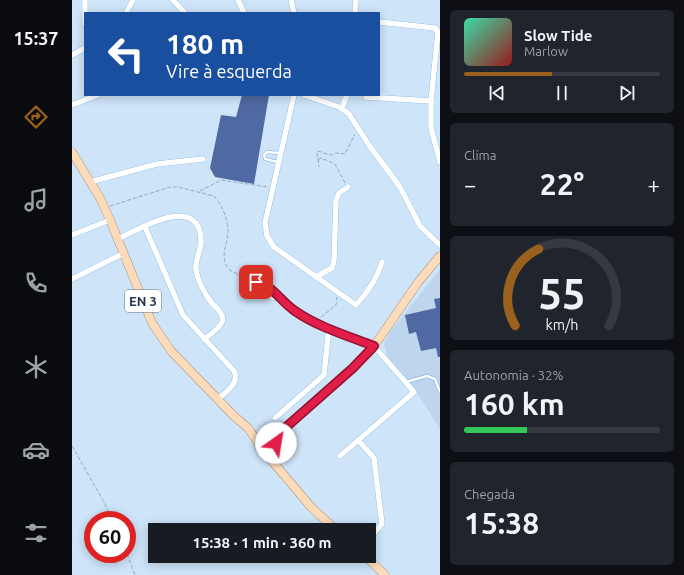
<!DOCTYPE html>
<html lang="pt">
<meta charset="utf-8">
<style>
body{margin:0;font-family:Ubuntu,sans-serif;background:#20242c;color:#f1f3f6;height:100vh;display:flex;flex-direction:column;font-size:15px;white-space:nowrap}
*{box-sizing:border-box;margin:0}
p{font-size:13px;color:#9ea1a6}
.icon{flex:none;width:22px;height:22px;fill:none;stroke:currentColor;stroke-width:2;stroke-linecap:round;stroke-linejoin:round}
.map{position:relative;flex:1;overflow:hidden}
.sheet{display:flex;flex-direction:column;gap:10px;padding:10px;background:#0d0f14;width:244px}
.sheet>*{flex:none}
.top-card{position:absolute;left:12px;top:12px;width:296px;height:84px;border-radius:0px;box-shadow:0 2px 10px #0003;background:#1a4fa0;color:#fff;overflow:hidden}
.speed{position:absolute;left:12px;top:511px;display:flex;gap:8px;font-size:20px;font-weight:700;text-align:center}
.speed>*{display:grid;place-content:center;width:52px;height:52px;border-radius:50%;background:#171b24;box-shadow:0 2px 10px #0003;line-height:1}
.speed .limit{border:6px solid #d22;background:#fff;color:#111}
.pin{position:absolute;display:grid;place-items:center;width:34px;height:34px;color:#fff;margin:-17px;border-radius:8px;box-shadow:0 2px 6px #0006}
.me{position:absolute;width:44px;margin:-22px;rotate:32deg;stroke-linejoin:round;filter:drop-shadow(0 0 3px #0008)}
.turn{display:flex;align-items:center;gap:14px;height:84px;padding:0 16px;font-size:18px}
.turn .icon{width:52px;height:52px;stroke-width:2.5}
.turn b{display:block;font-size:28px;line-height:34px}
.big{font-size:30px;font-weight:600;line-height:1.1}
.sheet .card{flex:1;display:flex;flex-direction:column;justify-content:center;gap:6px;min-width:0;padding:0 14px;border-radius:6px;background:#20242c}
.sheet .dial{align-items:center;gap:0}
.dial svg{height:104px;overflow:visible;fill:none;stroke:#363941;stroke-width:7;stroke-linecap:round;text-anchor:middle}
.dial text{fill:#f1f3f6;stroke:none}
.song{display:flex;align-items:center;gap:12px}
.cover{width:48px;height:48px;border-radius:6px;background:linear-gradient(135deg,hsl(160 70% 55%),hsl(0 70% 35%))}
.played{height:4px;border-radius:2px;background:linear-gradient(90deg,#99611d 45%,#363941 45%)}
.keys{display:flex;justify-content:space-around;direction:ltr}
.heat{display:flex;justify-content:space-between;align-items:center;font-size:22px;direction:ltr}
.charge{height:6px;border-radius:3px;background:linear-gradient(90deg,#34c759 32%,#363941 0)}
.trip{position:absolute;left:76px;top:523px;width:228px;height:40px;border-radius:0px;background:#171b24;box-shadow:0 2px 10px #0003;font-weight:600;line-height:40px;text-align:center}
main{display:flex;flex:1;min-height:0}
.tabs{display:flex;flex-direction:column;width:72px;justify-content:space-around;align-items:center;background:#090b0e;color:#9ea1a6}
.tabs .icon{width:28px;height:28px}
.tabs .selected{color:#99611d}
.tabs b{font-size:18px;color:#f1f3f6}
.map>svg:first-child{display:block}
.built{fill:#bdd5ed}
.building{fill:#5169a3}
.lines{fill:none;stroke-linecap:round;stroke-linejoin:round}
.service-casing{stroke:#71abdd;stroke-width:3.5}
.minor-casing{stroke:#71abdd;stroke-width:6}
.primary-casing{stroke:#ae9377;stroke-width:9}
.path{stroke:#92aabf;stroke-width:1;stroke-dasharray:4 2;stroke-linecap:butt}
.service{stroke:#fff;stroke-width:2.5}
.minor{stroke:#fff;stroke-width:5.5}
.primary{stroke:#fcdbbb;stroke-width:8}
.route-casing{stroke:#92132f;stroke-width:10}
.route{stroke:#e11d48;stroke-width:7}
.labels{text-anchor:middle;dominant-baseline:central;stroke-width:4;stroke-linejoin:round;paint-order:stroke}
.shield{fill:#fff;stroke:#647483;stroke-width:1}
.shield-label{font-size:13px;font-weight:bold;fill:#21394e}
</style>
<main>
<nav class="tabs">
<b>15:37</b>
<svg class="icon selected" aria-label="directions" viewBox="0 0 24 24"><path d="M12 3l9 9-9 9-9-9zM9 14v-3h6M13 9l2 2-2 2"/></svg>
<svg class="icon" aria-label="music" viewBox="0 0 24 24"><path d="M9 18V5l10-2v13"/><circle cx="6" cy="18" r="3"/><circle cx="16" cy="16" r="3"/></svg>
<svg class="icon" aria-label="phone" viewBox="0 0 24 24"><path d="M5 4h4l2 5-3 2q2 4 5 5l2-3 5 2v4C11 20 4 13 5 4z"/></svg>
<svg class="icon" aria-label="climate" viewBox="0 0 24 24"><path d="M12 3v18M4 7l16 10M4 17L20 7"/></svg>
<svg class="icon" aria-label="car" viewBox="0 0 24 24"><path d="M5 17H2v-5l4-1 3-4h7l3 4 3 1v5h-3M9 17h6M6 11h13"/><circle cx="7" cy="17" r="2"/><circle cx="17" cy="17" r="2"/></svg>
<svg class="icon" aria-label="filters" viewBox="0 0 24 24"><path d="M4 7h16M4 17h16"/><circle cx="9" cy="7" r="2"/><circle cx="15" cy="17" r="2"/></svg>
</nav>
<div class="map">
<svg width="368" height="575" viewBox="0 0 368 575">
<rect width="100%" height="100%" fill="#cde4f9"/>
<path class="built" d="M 368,269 L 368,429 L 340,385 L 315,356 L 312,344 L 318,332 Z"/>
<g class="building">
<path d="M 170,95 L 197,95 L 182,184 L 143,177 L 138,168 L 149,115 L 164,117 Z"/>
<path d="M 368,298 L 368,357 L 366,357 L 364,348 L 349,351 L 344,332 L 337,334 L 333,315 L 364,308 L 362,299 Z"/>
</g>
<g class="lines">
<g class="service-casing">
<g id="service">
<path d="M 206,162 L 193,159 L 192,155 L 195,152 L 208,153"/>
<path d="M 334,382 L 355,376 L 363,379 L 368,392"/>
</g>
</g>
<g class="minor-casing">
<g id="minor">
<path d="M 101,0 L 113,13"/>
<path d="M 166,0 L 172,13"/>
<path d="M 219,0 L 222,13"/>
<path d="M 54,13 L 61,0"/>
<path d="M 283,13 L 284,0"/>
<path d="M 307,22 L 363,28 L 366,32 L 359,101 L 359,128 L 368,162"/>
<path d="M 13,24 L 13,0"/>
<path d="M 0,55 L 13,48"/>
<path d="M 222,95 L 193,223 L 195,236 L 202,247 L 284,305 C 296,292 305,279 310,262"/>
<path d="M 232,95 L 267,107 L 277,114 L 297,145 L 328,187 L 348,226 L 368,245"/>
<path d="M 294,97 L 359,101"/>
<path d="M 0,105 L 26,95"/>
<path d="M 270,108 L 275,95"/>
<path d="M 18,182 L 85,164 L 131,159"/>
<path d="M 73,227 L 111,315 L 162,371 C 168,383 154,392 146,399"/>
<path d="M 0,235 L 38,220"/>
<path d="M 46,239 C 67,229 126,193 129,239 C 130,249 123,258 124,269 C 125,280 133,294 139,302 C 142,306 147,309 149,314 C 151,316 151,320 150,322 C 147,329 138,335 132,339"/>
<path d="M 244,277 L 260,268 L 262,261 L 264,200 L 267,193 L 276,187"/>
<path d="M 0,279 L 52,253"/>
<path d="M 176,280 L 192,284 L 202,290 L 208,298 L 223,311 L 240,320 L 302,346 L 342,392 L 268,456"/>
<path d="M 192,284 L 199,297 L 208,298"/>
<path d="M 203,418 L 252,375 L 257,327"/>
<path d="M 286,440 L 302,458 L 310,524 L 297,539"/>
</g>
</g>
<g class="primary-casing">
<g id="primary">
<path d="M 0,152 L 28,198 L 38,220 L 80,323 L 99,351 L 162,416 L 176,428 L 187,444"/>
<circle cx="195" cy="442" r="9"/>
<path d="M 204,440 L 213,428 L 281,367 L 302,346 L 347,281 L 368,256"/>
<path d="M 190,449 L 239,507 L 264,530"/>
<path d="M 293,556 L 313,575"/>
</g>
</g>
<g class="path">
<path d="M 246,159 L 247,167"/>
<path d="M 273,183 L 263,164 L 249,158 L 246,159 L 245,156 L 246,151 L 258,155 L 264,153 L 273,154 L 283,134"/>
<path d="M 128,191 L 149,180 L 196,187"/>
<path d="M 38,206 L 98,187 L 106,187 L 142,196 C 150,205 156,219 156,231 C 156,244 146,259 158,270 C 162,273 168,275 172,277"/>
<path d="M 249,317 L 264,305 L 265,297"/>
<path d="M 0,446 L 32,502 L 40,520"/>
<path d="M 55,554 L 63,575"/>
</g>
<use href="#service" class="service"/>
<use href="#minor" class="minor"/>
<use href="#primary" class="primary"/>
</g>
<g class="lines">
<g class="route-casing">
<path id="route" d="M 184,282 C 202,286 208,301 223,311 C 246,327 276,336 302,346 L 281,368 L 213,428 L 204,440 L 204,443"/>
</g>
<use href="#route" class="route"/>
</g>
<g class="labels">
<rect class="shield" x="53" y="290" width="36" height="22" rx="3"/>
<g class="shield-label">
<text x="71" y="301">EN 3</text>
</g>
</g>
</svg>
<div class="speed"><div class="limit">60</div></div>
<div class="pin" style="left:184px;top:282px;background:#d93025"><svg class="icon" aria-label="arrive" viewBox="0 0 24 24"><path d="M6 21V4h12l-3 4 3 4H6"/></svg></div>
<svg class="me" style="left:204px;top:443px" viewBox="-20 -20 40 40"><circle r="19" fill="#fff"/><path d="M0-13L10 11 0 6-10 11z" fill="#e11d48"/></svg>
<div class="trip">15:38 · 1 min · 360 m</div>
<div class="top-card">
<div class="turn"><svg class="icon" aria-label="left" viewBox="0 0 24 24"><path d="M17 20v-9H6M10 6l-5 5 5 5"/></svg><div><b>180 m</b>Vire à esquerda</div></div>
</div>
</div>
<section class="sheet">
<div class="card">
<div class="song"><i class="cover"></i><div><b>Slow Tide</b><p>Marlow</p></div></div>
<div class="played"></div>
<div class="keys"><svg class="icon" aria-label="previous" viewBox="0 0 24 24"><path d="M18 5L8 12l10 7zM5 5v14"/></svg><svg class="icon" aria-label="pause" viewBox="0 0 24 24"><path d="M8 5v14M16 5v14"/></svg><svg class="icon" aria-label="next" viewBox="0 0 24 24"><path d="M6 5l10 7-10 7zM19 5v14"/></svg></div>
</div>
<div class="card"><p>Clima</p>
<div class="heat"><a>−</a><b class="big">22°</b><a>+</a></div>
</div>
<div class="card dial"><svg viewBox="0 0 100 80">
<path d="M14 69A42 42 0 1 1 86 69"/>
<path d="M14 69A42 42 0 0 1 32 10" stroke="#99611d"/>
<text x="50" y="56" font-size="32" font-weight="700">55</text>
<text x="50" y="72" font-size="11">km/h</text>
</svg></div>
<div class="card"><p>Autonomia · 32%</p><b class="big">160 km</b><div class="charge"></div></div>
<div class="card"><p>Chegada</p><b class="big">15:38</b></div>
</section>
</main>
